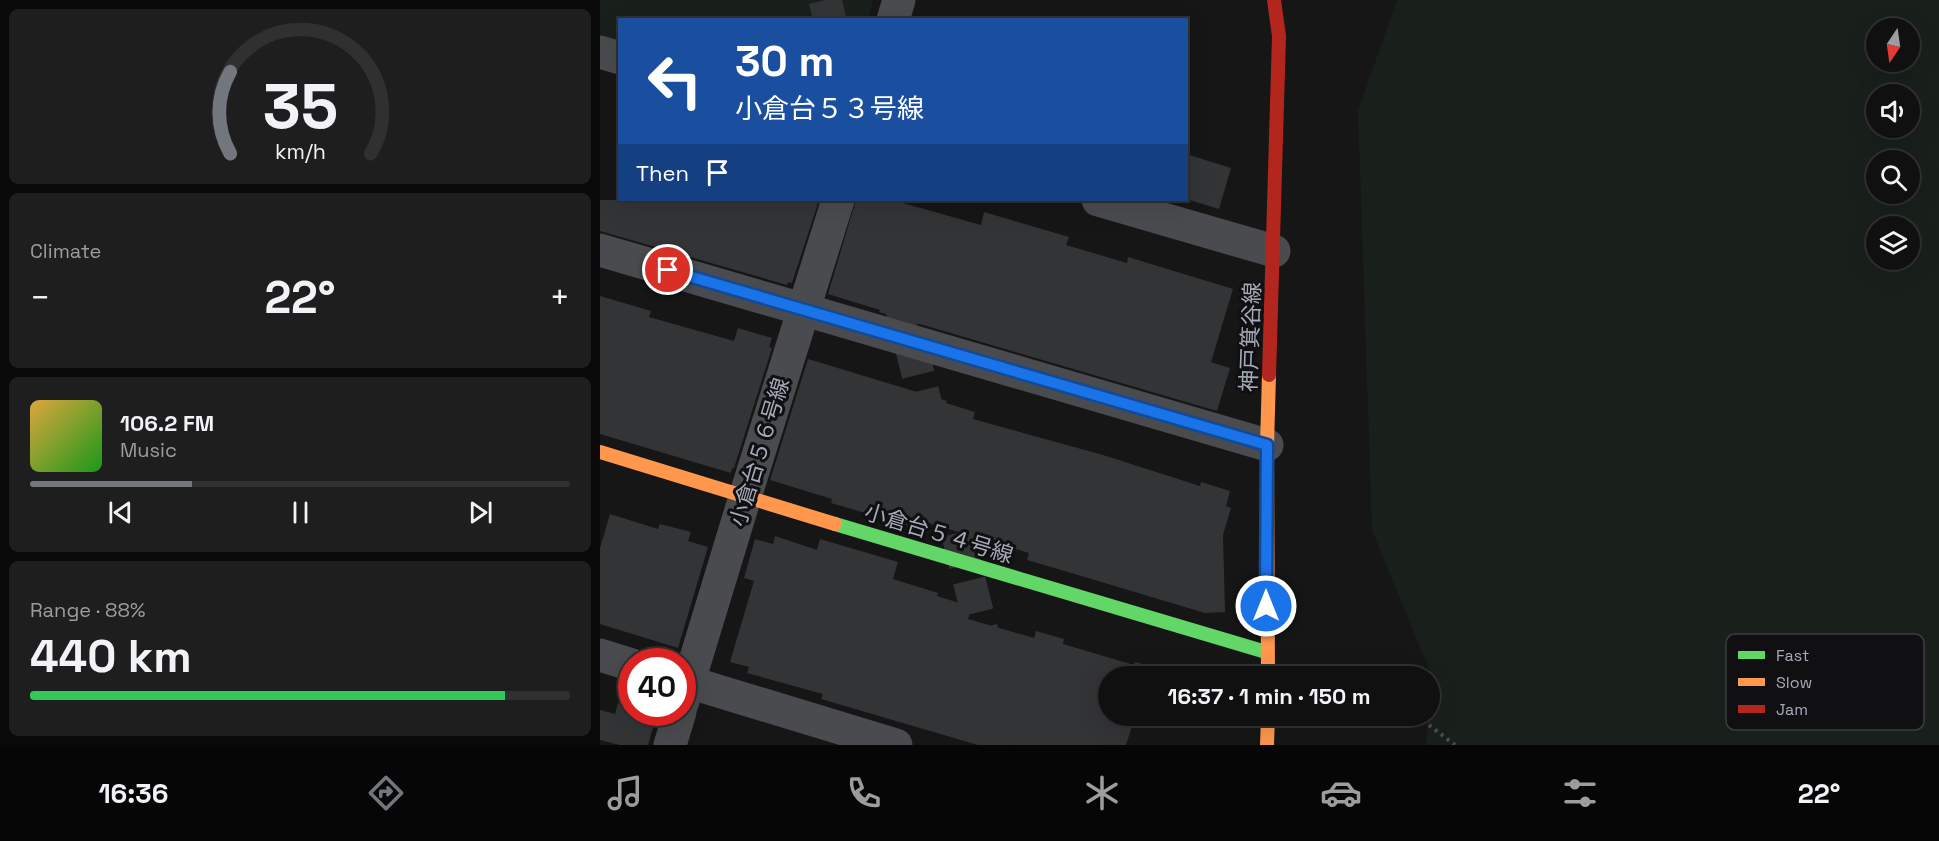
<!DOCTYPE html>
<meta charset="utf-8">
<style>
body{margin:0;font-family:"Space Grotesk","Noto Sans JP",sans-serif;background:#1e1e1e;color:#f1f3f6;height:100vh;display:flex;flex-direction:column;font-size:22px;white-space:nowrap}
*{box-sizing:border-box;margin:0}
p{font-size:20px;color:#9c9d9f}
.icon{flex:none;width:33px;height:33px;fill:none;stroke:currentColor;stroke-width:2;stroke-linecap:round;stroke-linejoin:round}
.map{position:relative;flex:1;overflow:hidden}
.sheet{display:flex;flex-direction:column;gap:9px;padding:9px;background:#090909;width:600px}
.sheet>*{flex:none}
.banner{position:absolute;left:18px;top:18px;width:570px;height:183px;border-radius:0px;box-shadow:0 6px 24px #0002,0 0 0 2px #303030;background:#1a4fa0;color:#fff;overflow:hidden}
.needle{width:39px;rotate:193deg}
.tools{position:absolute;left:1266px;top:18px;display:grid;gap:12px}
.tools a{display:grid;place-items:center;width:54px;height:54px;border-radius:50%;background:#101010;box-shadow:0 6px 24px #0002,0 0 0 2px #303030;font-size:30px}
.speed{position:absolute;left:18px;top:648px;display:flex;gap:12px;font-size:30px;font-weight:700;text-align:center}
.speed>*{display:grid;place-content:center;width:78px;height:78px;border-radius:50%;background:#101010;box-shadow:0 6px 24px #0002,0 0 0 2px #303030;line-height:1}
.speed .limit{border:9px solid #d22;background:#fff;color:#111}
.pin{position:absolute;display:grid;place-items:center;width:51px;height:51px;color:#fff;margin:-26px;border:3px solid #fff;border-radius:50%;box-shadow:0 2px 6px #0007}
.me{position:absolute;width:66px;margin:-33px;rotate:0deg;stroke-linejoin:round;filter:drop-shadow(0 0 4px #0008)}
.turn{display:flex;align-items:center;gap:21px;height:126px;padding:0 18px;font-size:27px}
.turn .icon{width:78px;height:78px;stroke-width:2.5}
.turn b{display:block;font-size:42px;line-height:51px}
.then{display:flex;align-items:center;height:57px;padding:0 18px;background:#0003;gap:12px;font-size:22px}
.big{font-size:45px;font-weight:700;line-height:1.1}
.sheet .tile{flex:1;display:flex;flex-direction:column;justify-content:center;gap:9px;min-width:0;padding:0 21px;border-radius:9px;background:#1e1e1e}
.sheet .dial{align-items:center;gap:0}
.dial svg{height:156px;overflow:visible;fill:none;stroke:#303030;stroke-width:7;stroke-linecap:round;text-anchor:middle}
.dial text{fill:#f1f3f6;stroke:none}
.song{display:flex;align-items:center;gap:18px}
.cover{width:72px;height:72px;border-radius:9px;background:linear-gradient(135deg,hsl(40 70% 55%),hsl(120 70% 35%))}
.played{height:6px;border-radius:3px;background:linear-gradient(90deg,#73767f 30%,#303030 30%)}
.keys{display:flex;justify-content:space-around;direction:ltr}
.heat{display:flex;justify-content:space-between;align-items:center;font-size:33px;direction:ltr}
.charge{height:9px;border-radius:4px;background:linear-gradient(90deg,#34c759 88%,#303030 0)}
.trip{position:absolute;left:498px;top:666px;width:342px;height:60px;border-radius:30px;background:#101010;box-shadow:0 6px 24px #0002,0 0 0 2px #303030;font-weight:700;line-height:60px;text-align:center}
.tab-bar{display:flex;height:96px;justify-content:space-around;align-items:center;background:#060606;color:#9c9d9f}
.tab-bar .icon{width:42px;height:42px}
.tab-bar .active{color:#73767f}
.tab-bar b{font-size:27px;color:#f1f3f6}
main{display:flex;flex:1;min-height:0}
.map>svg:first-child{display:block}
.green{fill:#19201b;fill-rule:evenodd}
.building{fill:#333436}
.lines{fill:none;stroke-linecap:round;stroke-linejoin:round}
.secondary-tunnel{stroke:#333436;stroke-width:33;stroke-dasharray:33 16;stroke-linecap:butt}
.path{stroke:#4b4c50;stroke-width:4;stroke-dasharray:3 4.5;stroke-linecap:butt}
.street{stroke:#494b4f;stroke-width:33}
.fast{stroke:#63d668;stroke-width:14}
.slow{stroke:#ff974d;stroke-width:14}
.jam{stroke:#b3261e;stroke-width:14}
.route-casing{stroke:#114b97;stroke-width:15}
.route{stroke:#1a73e8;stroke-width:10}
.labels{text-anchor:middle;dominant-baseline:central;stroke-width:6;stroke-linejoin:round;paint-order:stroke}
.street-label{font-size:22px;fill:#a5aab8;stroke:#101012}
.key{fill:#101012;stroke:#3d3e44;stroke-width:1.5}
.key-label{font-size:16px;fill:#a5aab8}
</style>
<main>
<section class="sheet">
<div class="tile dial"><svg viewBox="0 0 100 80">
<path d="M14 69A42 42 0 1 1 86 69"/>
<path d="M14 69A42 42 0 0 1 14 27" stroke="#73767f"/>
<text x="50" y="56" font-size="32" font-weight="700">35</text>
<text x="50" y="72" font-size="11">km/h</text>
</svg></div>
<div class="tile"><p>Climate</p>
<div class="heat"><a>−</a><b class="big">22°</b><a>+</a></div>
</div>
<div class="tile">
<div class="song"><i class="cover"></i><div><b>106.2 FM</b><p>Music</p></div></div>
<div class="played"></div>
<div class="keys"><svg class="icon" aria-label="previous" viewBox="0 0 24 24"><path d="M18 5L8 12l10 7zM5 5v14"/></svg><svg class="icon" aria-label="pause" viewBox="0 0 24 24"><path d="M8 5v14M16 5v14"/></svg><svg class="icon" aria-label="next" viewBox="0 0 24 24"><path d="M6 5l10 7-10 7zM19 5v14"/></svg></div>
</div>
<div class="tile"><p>Range · 88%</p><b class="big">440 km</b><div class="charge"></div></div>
</section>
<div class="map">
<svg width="1339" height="745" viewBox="0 0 1339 745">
<rect width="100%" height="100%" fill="#161616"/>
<g class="green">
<path d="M 0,0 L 273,0 L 268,19 L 20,20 L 19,42 L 0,36 Z"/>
<path d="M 797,0 L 1339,0 L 1339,745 L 826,745 L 831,674 L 772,530 L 758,111 ZM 1276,28 L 1310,28 L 1310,62 L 1276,62 ZM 1276,94 L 1310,94 L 1310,128 L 1276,128 ZM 1276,160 L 1310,160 L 1310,194 L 1276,194 ZM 1276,226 L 1310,226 L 1310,260 L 1276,260 Z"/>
</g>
<g class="building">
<path d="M 586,154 L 631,168 L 619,209 L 586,199 Z"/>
<path d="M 0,200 L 219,200 L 192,283 L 188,282 L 187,285 L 0,231 Z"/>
<path d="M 256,200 L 292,200 L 381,225 L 384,212 L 469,237 L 466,245 L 527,263 L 528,257 L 633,289 L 611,362 L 630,368 L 617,411 L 279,312 L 280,310 L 228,294 Z"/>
<path d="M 0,296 L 51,311 L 49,317 L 134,341 L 138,328 L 172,338 L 169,347 L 172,348 L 134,468 L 132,468 L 131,473 L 0,434 Z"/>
<path d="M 208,359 L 347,401 L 346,403 L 375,412 L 373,419 L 503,455 L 600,486 L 601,482 L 630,491 L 626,506 L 631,508 L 623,535 L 625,612 L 605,613 L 468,572 L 427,560 L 429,553 L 322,521 L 320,529 L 231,503 L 232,499 L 170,480 Z"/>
<path d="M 10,514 L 58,529 L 60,524 L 91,532 L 88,541 L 108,547 L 78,648 L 0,624 L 0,548 Z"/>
<path d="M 175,536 L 217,550 L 220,539 L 298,562 L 293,579 L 338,593 L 337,596 L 372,607 L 368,619 L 434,638 L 436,631 L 464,639 L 463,644 L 534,665 L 535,662 L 577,674 L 576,676 L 508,676 L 508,716 L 564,716 L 562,724 L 535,716 L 526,745 L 378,745 L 221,699 L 223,694 L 147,673 L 149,667 L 130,662 L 154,581 L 144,578 L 155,539 L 173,544 Z"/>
<path d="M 18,703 L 32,706 L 32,712 L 57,713 L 48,745 L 20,745 L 0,740 L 0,710 L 15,714 Z"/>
</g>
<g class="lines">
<g class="secondary-tunnel">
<path d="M 225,0 L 230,20"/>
<path d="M 275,200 L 410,745"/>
</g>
<path class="path" d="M 817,716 L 855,745"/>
<g class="street">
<path d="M 293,20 L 299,0"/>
<path d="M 0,52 L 20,58"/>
<path d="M 498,200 L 674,251"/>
<path d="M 0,250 L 667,445"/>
<path d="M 0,655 L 32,665"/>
<path d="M 82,680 L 296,745"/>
<path d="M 82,704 L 145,497 L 238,200"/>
<path d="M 70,745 L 80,712"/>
</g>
<path class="fast" d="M 235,524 L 666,652"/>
<g class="slow">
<path d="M 0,452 L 235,524"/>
<path d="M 668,676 L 667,445 L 669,375"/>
<path d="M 667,745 L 668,716"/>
</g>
<path class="jam" d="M 669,375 L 679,36 L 674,0"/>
</g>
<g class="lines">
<g class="route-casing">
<path id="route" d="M 68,270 L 667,445 L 666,606"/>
</g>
<use href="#route" class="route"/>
</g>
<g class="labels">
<g class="street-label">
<text transform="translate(650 337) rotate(-88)">神戸箕谷線</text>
<text transform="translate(159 452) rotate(-73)">小倉台５６号線</text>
<text transform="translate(339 533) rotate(17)">小倉台５４号線</text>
</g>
</g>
<rect x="1126" y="634" width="198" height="96" rx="9" class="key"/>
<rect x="1138" y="651" width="27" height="8" fill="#63d668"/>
<rect x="1138" y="678" width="27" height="8" fill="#ff974d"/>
<rect x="1138" y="705" width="27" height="8" fill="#b3261e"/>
<g class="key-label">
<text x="1176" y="661">Fast</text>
<text x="1176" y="688">Slow</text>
<text x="1176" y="715">Jam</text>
</g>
</svg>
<div class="tools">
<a><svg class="needle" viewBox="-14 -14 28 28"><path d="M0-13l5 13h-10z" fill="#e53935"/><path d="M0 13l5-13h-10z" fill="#9c9d9f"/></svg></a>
<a><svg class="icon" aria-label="sound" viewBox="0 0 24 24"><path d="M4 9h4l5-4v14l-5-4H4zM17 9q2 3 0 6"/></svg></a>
<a><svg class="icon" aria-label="search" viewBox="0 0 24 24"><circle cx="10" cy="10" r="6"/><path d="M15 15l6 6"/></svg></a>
<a><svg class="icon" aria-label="layers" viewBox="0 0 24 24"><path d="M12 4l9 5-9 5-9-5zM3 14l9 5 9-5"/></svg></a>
</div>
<div class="speed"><div class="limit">40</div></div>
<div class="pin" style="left:68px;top:270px;background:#d93025"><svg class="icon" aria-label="arrive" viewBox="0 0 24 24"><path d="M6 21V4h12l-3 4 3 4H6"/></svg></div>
<svg class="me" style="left:666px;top:606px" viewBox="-20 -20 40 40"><circle r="17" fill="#1a73e8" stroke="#fff" stroke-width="3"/><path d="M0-11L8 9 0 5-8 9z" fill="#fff"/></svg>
<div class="trip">16:37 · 1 min · 150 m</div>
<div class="banner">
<div class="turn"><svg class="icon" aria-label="left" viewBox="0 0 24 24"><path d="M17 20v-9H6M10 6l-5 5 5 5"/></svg><div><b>30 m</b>小倉台５３号線</div></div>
<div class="then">Then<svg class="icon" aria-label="arrive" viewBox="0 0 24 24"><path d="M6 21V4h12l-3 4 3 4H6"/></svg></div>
</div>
</div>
</main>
<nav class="tab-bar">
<b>16:36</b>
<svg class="icon active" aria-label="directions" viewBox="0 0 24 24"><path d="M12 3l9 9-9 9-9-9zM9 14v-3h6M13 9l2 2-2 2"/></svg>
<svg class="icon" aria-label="music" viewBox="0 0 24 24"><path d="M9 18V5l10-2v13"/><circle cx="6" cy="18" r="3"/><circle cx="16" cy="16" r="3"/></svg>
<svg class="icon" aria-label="phone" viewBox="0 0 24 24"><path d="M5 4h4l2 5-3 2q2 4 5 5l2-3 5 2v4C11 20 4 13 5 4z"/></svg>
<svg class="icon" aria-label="climate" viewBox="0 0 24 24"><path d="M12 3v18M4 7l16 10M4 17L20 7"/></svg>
<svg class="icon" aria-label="car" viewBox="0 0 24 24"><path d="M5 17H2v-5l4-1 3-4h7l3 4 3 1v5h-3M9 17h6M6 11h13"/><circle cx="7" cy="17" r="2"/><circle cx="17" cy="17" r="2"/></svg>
<svg class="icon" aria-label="filters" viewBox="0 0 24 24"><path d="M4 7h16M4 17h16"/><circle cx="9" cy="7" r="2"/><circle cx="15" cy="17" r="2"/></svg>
<b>22°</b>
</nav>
